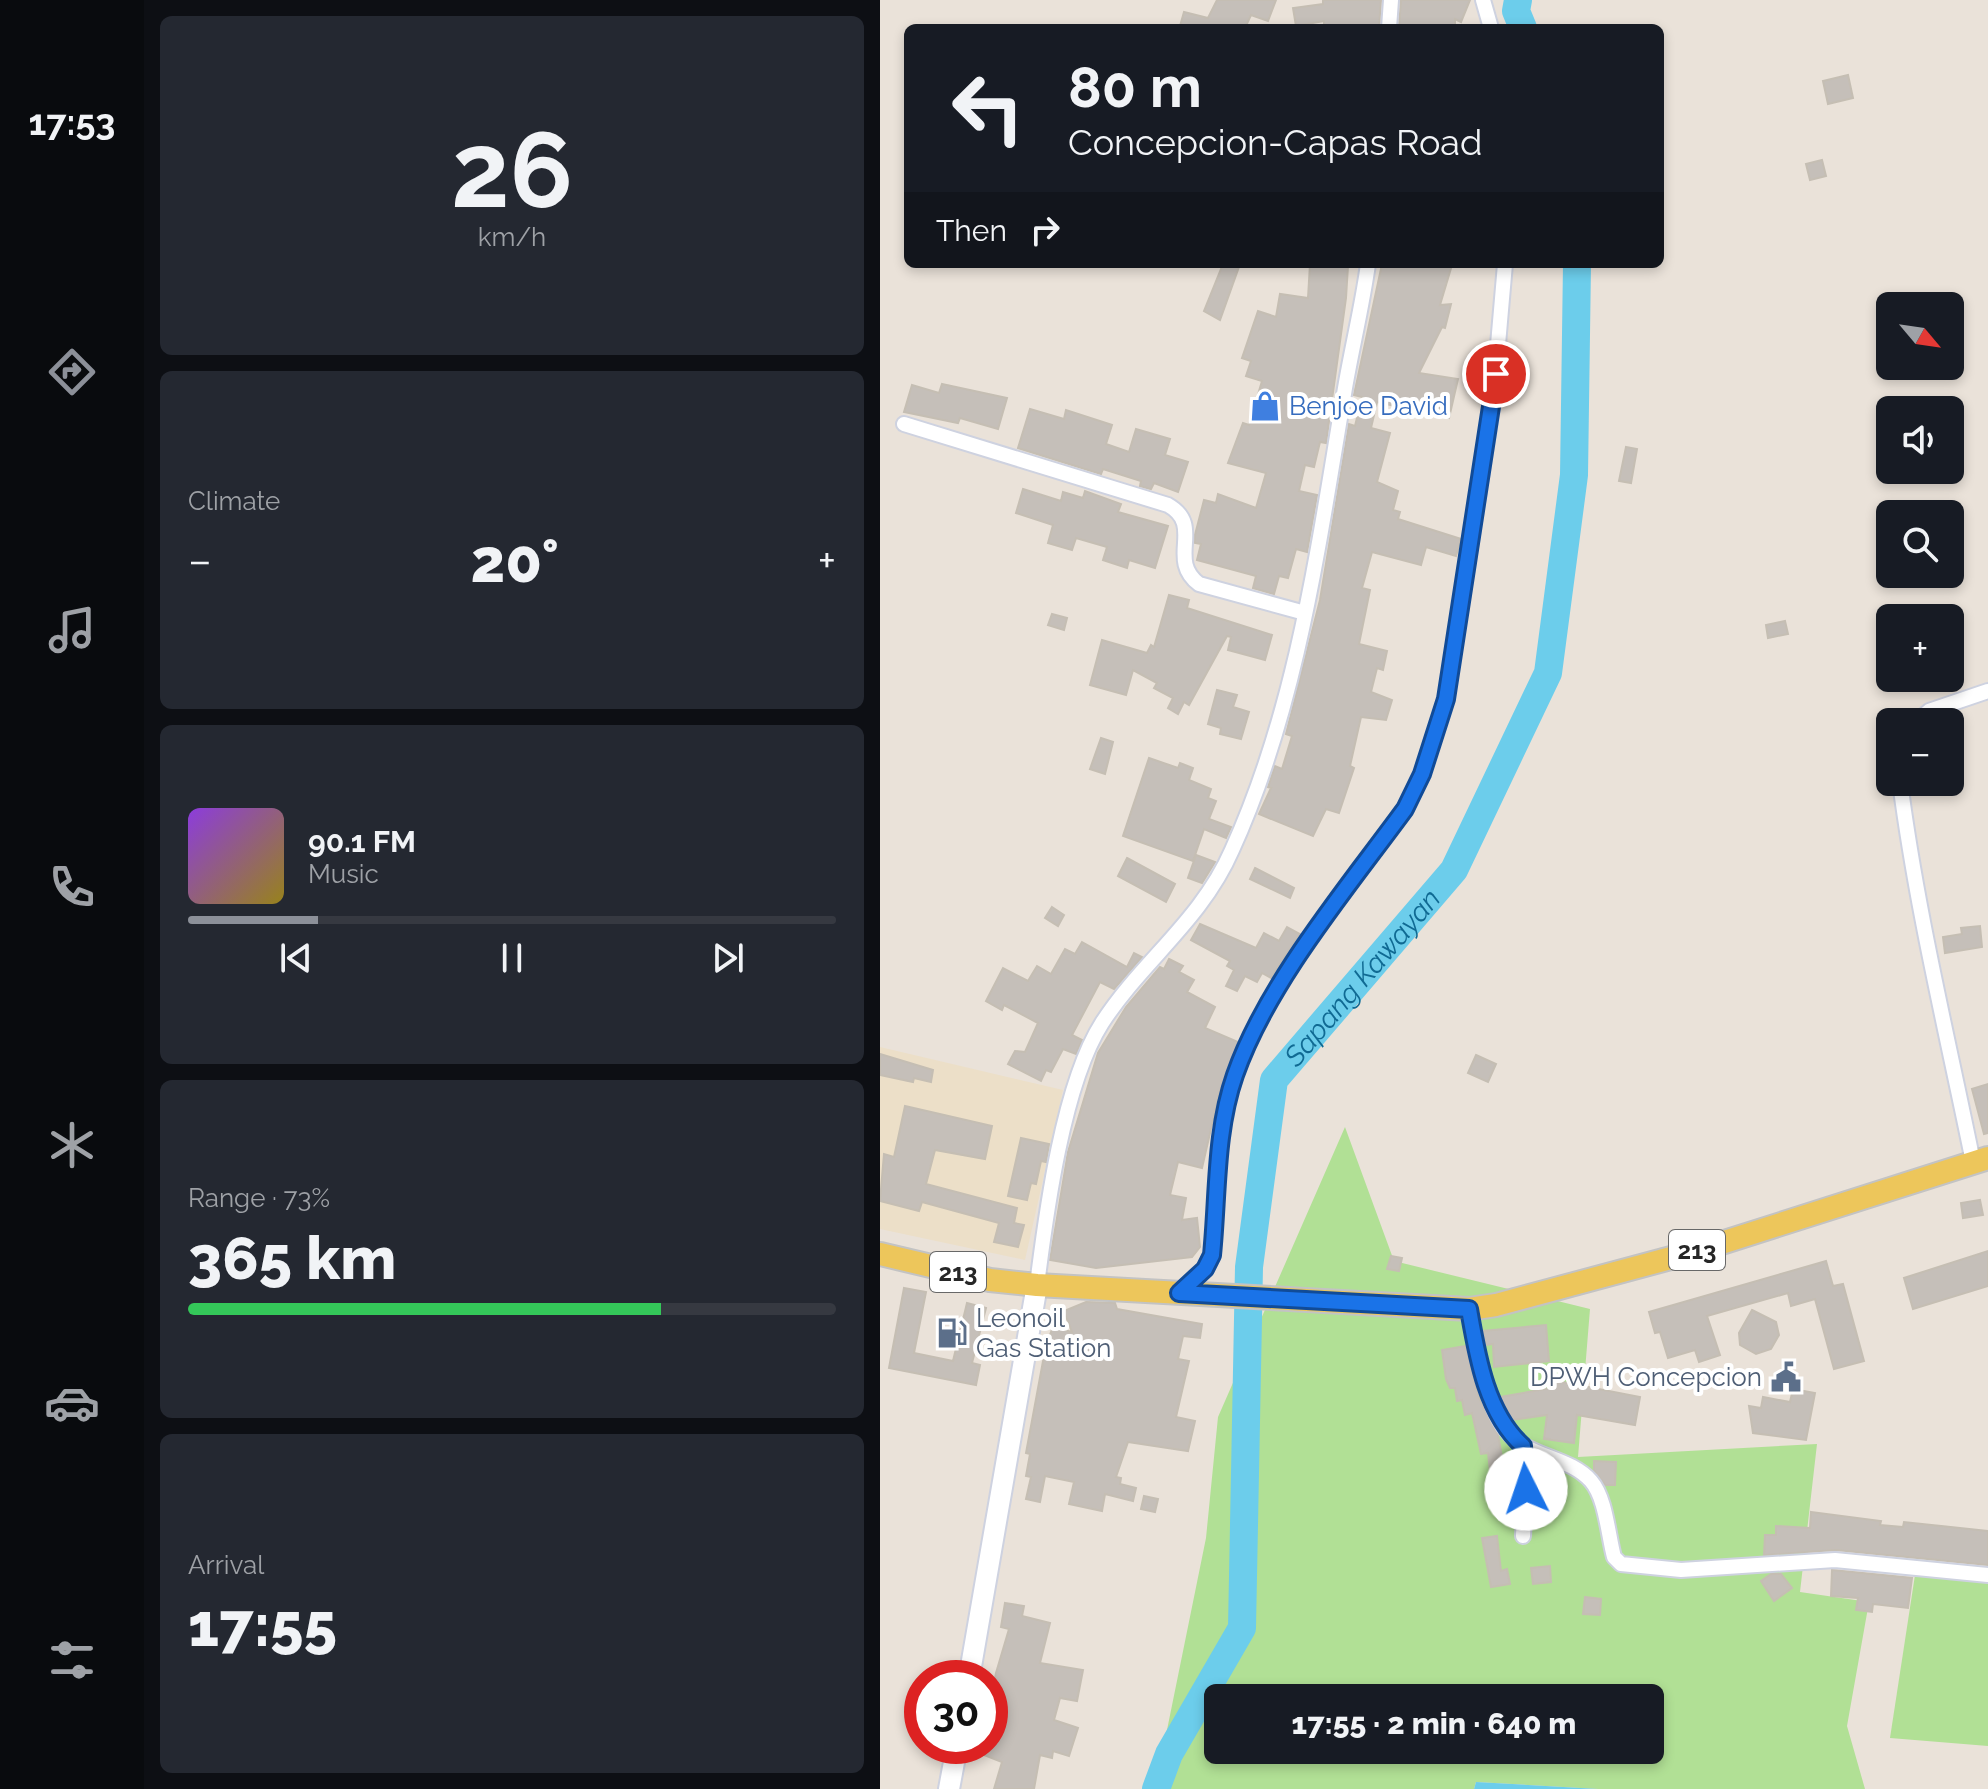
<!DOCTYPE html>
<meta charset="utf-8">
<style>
body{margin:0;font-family:Raleway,sans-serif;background:#242831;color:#f1f3f6;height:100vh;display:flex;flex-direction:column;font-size:30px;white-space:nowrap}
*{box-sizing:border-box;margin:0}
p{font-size:26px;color:#9ea1a6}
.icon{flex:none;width:44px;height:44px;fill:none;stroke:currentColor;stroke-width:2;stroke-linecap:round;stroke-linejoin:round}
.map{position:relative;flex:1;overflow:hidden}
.details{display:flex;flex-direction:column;gap:16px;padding:16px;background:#0d0f14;width:736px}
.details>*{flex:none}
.guide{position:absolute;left:24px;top:24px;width:760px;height:244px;border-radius:12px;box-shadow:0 4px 12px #0003;background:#171b24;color:#f1f3f6;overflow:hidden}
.needle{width:52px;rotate:119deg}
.controls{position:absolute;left:996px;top:292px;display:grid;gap:16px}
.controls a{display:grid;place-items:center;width:88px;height:88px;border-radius:12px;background:#171b24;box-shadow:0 4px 12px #0003;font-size:40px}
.speed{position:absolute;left:24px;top:1660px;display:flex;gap:16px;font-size:40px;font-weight:700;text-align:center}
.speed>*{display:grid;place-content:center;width:104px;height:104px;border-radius:50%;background:#171b24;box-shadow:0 4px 12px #0003;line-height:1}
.speed .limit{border:12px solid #d22;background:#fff;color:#111}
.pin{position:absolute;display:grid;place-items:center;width:68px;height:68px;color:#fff;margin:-34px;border:4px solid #fff;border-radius:50%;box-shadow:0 2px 8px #0007}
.me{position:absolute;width:88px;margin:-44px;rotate:356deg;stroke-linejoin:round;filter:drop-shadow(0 0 6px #0008)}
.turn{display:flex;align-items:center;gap:28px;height:168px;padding:0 32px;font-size:36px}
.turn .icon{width:104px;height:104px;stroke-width:2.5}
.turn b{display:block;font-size:56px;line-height:68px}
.then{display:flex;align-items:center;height:76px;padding:0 32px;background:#0003;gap:16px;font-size:30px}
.big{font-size:60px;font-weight:800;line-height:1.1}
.details .tile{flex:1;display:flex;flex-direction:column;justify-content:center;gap:12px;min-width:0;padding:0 28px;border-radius:12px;background:#242831}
.details .dial{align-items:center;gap:0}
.dial b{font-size:104px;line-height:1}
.song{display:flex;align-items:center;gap:24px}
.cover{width:96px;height:96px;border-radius:12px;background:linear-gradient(135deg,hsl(270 70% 55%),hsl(50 70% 35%))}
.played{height:8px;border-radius:4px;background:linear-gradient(90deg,#8c9099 20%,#363941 20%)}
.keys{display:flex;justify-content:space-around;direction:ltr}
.heat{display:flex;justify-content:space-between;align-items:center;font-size:44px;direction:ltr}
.charge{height:12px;border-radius:6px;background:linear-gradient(90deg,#34c759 73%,#363941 0)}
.trip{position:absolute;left:324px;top:1684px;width:460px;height:80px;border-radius:12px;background:#171b24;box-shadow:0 4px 12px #0003;font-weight:800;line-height:80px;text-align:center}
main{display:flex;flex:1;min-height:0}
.dock{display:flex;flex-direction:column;width:144px;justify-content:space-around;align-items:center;background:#090b0e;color:#9ea1a6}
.dock .icon{width:56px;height:56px}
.dock .current{color:#8c9099}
.dock b{font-size:36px;color:#f1f3f6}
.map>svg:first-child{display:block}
.education{fill:#ecdfc8}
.green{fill:#b1e095;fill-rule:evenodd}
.water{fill:#6ccdeb}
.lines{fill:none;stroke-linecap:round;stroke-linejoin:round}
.river{stroke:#6ccdeb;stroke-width:28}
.building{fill:#c5bfb9;stroke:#c5beb3;stroke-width:2}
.street-casing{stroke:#ced2e0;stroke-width:18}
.secondary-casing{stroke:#ced2e0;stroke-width:24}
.primary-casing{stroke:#c3c3c3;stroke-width:26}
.street{stroke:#fff;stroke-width:14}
.secondary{stroke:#fff;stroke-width:20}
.primary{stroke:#edc65b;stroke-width:22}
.route-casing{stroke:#114b97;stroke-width:20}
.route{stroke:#1a73e8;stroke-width:14}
.labels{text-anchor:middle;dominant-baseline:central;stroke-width:8;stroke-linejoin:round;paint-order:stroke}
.shield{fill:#fff;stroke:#686868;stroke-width:2}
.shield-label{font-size:24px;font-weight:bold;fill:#272727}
.shop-label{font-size:26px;fill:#366cbe;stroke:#fff;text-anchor:start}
.service-label{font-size:26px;fill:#4e5e75;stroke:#fff;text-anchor:start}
.water-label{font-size:28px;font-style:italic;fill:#106a93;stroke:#fff}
</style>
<main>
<nav class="dock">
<b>17:53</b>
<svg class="icon current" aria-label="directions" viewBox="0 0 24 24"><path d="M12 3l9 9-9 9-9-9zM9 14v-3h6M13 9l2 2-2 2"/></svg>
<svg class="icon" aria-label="music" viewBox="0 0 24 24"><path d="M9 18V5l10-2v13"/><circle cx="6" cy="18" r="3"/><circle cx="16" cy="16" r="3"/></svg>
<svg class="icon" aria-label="phone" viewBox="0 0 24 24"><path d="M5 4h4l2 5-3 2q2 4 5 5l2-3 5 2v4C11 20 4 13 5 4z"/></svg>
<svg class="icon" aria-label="climate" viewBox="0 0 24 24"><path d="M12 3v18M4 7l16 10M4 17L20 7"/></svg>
<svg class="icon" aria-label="car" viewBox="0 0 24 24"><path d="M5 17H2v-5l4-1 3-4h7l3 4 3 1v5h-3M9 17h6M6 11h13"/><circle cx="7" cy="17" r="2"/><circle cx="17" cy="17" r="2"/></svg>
<svg class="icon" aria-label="filters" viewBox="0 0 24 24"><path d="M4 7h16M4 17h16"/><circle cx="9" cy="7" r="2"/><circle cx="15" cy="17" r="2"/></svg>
</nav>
<section class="details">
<div class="tile dial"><b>26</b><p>km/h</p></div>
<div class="tile"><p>Climate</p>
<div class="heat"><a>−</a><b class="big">20°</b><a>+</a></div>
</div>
<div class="tile">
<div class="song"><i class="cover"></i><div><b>90.1 FM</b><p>Music</p></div></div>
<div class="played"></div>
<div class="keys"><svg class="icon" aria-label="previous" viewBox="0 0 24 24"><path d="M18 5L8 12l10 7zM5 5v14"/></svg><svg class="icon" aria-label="pause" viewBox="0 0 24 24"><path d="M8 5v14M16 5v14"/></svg><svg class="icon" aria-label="next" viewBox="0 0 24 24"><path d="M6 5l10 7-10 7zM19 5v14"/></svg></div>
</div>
<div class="tile"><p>Range · 73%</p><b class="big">365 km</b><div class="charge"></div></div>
<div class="tile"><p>Arrival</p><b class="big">17:55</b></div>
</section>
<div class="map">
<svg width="1108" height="1789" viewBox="0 0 1108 1789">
<rect width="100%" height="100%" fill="#eae2d9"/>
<path class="education" d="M 0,1047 L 183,1090 L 145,1260 L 0,1229 Z"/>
<g class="green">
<path d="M 465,1127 L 514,1261 L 710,1309 L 698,1457 L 937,1444 L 920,1592 L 989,1602 L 967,1726 L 985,1789 L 718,1789 L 596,1782 L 594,1789 L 275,1789 L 326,1538 L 338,1417 ZM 338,1698 L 770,1698 L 770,1750 L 338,1750 Z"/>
<path d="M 1035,1575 L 1108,1583 L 1108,1746 L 1010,1738 Z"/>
</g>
<path class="water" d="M 596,1782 L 718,1789 L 594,1789 Z"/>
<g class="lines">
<g class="river">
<path d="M 638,0 L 636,11 L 643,28"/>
<path id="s1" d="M 276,1789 L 289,1754 L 362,1628 L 369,1267 L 394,1080 L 574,870 L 668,673 L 694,475 L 697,264"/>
</g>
</g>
<g class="building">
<path d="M 337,0 L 396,0 L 388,21 L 371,15 L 365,28 L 300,26 L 304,12 L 328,18 Z"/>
<path d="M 443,0 L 501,0 L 499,28 L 444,25 L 444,21 L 416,26 L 413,8 L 443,4 Z"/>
<path d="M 521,0 L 590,0 L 581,22 L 575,19 L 575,28 L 519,28 Z"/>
<path d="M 968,75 L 973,98 L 948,104 L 943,81 Z"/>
<path d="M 942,160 L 946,176 L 930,180 L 926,164 Z"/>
<path d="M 343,264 L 360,264 L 340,320 L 324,311 Z"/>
<path d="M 430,264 L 468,266 L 466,298 L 446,443 L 440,442 L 434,467 L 425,465 L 419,491 L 437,495 L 427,552 L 416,549 L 408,578 L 399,576 L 394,594 L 373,588 L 376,576 L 317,560 L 321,544 L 315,543 L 315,535 L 324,500 L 336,503 L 338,494 L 376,508 L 386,473 L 348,463 L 363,423 L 369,425 L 382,381 L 366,376 L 371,361 L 362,358 L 378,311 L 396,317 L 400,294 L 428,298 Z"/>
<path d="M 502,264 L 572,265 L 560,305 L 571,304 L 565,328 L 562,327 L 539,373 L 578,379 L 569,418 L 497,402 L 491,428 L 510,433 L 497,482 L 518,491 L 513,510 L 520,512 L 518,519 L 581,539 L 576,556 L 546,547 L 541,565 L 492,552 L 482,588 L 490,590 L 479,644 L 507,651 L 503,670 L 497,668 L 491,692 L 512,700 L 506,720 L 481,717 L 470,766 L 474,768 L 459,813 L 446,809 L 433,836 L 379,814 L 391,788 L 388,787 L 395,766 L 402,769 L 412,736 L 406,734 L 440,600 L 469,424 L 475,426 L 482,397 L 474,395 Z"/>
<path d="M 62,384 L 127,398 L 118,429 L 80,418 L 78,423 L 24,412 L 32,385 L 59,393 Z"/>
<path d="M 150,409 L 184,419 L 186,410 L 232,425 L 226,444 L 249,452 L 256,429 L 290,439 L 285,455 L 308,462 L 298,492 L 274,483 L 271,489 L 260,486 L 261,481 L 223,469 L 221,474 L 138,448 Z"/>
<path d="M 746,447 L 757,449 L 751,483 L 739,481 Z"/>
<path d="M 143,489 L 181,501 L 183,492 L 203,498 L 205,491 L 241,504 L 238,512 L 288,526 L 275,568 L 249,560 L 247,568 L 223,560 L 227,547 L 196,538 L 192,550 L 168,543 L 173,525 L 136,513 Z"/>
<path d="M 289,595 L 309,600 L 307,608 L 392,635 L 385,660 L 348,650 L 351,637 L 347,636 L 309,705 L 304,702 L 298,714 L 288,708 L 293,698 L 274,688 L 277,683 L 253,670 L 246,695 L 210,685 L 222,640 L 267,653 L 271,645 L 274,647 Z"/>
<path d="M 172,614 L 187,618 L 184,630 L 168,625 Z"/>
<path d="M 905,621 L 908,634 L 888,638 L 886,625 Z"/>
<path d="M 337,690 L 357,695 L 353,707 L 369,712 L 361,739 L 340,734 L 341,728 L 328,724 Z"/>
<path d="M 221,738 L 233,742 L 225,774 L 210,769 Z"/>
<path d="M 269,758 L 298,768 L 300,763 L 313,768 L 309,780 L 331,789 L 328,798 L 336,801 L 329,819 L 351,827 L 346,838 L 324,829 L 313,861 L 243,836 Z"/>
<path d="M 316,855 L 335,862 L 322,883 L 308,878 Z"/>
<path d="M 247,858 L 295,884 L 286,902 L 238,876 Z"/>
<path d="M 375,868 L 414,888 L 410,898 L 370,879 Z"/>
<path d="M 172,907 L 184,915 L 178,926 L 165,918 Z"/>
<path d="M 320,924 L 376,948 L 384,933 L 399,941 L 407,927 L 420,934 L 391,978 L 382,973 L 377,982 L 365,976 L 357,991 L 346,986 L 354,970 L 347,966 L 350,961 L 311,940 Z"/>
<path d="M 1100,926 L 1102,947 L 1065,953 L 1063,937 L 1082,934 L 1081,928 Z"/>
<path d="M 202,942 L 247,967 L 254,953 L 262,957 L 234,989 L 220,982 L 192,1035 L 202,1040 L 196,1054 L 183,1049 L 171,1072 L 166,1070 L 161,1081 L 128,1064 L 135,1051 L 145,1052 L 158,1023 L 124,1005 L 122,1010 L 106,1001 L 123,968 L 148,981 L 157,966 L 171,974 L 185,949 L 195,954 Z"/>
<path d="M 289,959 L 303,966 L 299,972 L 314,980 L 307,992 L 335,1007 L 325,1028 L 358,1042 L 339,1094 L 322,1168 L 298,1162 L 290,1195 L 306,1198 L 302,1220 L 317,1218 L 320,1247 L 312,1257 L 216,1268 L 170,1260 L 188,1152 L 218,1053 L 246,1007 L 280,967 L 284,969 Z"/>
<path d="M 0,1054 L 53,1070 L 51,1082 L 34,1078 L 33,1082 L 0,1075 Z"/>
<path d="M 596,1055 L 616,1064 L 608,1082 L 588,1073 Z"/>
<path d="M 1108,1084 L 1108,1133 L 1104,1134 L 1092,1089 Z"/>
<path d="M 25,1106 L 112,1126 L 105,1159 L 55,1150 L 46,1184 L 137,1208 L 134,1223 L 144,1225 L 138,1247 L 114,1242 L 119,1223 L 42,1202 L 39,1211 L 0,1201 L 4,1154 L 14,1157 Z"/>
<path d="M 141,1138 L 169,1144 L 166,1162 L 161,1161 L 156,1184 L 151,1183 L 147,1200 L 128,1196 Z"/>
<path d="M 1100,1200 L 1103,1215 L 1083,1218 L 1081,1203 Z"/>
<path d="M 1108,1251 L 1108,1286 L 1033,1309 L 1024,1278 Z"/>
<path d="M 511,1256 L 522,1258 L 519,1271 L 507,1269 Z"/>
<path d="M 946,1261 L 953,1286 L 963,1284 L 984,1361 L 954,1369 L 935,1299 L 911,1306 L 908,1293 L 827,1316 L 840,1355 L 819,1362 L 815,1350 L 788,1358 L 780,1332 L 775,1333 L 769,1312 Z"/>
<path d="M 24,1288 L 46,1292 L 34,1353 L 73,1361 L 87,1303 L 106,1308 L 92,1363 L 100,1365 L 96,1385 L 9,1368 Z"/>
<path d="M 206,1302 L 235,1303 L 237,1309 L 322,1324 L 320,1338 L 303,1336 L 298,1359 L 309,1361 L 296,1417 L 315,1421 L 308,1451 L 248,1442 L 236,1477 L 241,1478 L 240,1484 L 256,1488 L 253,1501 L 225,1494 L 222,1511 L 189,1504 L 194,1482 L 165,1476 L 160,1502 L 146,1499 L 151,1477 L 146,1476 L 150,1454 L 146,1453 L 166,1345 L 173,1327 L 192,1332 L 184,1311 Z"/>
<path d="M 872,1310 L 896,1322 L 899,1335 L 891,1349 L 876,1354 L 860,1345 L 859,1333 Z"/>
<path d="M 666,1325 L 669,1361 L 614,1367 L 613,1344 L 606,1345 L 603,1331 Z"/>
<path d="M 586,1346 L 599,1398 L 618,1435 L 622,1457 L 635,1455 L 636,1487 L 612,1490 L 608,1453 L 601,1454 L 592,1413 L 585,1415 L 582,1400 L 577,1401 L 575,1388 L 570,1388 L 566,1379 L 562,1350 Z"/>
<path d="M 672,1380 L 760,1397 L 755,1425 L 697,1415 L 694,1443 L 664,1439 L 667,1415 L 632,1420 L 620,1397 L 671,1388 Z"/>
<path d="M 913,1389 L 935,1393 L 926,1440 L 873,1433 L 869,1406 L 881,1408 L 883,1397 L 910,1402 Z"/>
<path d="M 714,1461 L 736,1462 L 735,1485 L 725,1485 L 714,1470 Z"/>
<path d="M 658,1463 L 673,1469 L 676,1498 L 656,1500 Z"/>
<path d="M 264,1496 L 278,1499 L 275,1512 L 261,1509 Z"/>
<path d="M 931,1512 L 1001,1521 L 1000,1525 L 1023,1527 L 1024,1522 L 1108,1531 L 1108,1565 L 956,1550 L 884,1555 L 885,1535 L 896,1535 L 896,1526 L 930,1528 Z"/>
<path d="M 617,1536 L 621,1571 L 627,1569 L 630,1584 L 611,1587 L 602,1538 Z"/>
<path d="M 670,1566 L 671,1582 L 653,1584 L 651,1568 Z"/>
<path d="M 952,1570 L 1032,1578 L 1028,1608 L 993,1604 L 992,1612 L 976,1610 L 978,1598 L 951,1596 Z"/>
<path d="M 891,1574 L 901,1574 L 912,1588 L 894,1601 L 881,1581 Z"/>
<path d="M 705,1597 L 721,1599 L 720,1615 L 703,1614 Z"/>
<path d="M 125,1603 L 144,1606 L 142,1616 L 170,1623 L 160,1663 L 203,1670 L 197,1701 L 180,1698 L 174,1720 L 198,1728 L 189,1756 L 173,1751 L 172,1758 L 160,1755 L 154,1789 L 114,1789 L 122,1762 L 104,1755 L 110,1746 L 110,1701 L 116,1673 L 129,1629 L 121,1627 Z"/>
</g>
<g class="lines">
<g class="street-casing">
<g id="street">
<path d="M 603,0 L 611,28"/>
<path d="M 509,28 L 511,0"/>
<path d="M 24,424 L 288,505 C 325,526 286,559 319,584 L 425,613"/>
<path d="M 1036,722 L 1049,711 L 1108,691"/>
<path d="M 1020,782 C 1037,912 1067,1034 1093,1162"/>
<path d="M 157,1285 C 166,1213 183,1084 222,1023 C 262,961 321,921 352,850 C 417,707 438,548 464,394 C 471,351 482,308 488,264"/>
<path d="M 299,1293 L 325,1269 L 332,1255 C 338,1195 335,1132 355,1075 C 386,984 468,887 525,809 L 542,774 L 566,699 L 613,402 L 625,264"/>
<path d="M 589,1309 C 595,1344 605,1403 627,1431 C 648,1458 689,1456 711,1481 C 726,1498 728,1535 734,1557 L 741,1564 L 801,1570 L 955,1560 L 1108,1575"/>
<path d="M 643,1446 L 647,1464 L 643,1536"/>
</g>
</g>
<g class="secondary-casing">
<g id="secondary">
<path d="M 89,1678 L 157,1285"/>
<path d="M 69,1789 L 77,1746"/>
</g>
</g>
<g class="primary-casing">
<path id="primary" d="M 0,1254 L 110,1280 L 157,1285 L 589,1309 L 616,1305 L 813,1252 L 1108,1158"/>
</g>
<use href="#street" class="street"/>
<use href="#secondary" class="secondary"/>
<use href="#primary" class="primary"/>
</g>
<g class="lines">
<g class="route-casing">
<path id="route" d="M 616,374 L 566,699 L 542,774 L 525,809 C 468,887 387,983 355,1075 C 335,1132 338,1195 332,1255 L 325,1269 L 299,1293 L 589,1309 C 597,1355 606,1413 643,1446 L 646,1489"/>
</g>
<use href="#route" class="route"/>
</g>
<defs>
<g id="shop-bare" transform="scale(2.4)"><path d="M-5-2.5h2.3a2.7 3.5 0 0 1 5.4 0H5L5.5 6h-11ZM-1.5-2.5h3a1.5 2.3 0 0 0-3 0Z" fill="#3f7fe0" stroke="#fff" stroke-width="2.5" paint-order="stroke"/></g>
<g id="fuel-bare" transform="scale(2.4)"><path d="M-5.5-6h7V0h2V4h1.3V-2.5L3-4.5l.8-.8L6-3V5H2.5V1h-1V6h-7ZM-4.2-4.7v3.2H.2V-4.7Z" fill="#5c6f8a" stroke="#fff" stroke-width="2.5" paint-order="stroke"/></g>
<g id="civic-bare" transform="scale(2.4)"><path d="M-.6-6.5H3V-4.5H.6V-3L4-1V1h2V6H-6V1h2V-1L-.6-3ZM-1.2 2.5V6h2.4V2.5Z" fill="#5c6f8a" stroke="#fff" stroke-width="2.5" paint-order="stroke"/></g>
</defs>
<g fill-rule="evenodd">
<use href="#shop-bare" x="385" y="406"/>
<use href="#fuel-bare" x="72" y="1333"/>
<use href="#civic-bare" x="906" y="1377"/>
</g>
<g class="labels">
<g class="shield">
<rect x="789" y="1230" width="56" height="40" rx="6"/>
<rect x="50" y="1252" width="56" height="40" rx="6"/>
</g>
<g class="shield-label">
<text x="817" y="1250">213</text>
<text x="78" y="1272">213</text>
</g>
<g class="shop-label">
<text x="409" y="406">Benjoe David</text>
</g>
<g class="service-label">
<text x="96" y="1318">Leonoil<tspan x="96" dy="30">Gas Station</tspan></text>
<text x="882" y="1377" text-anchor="end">DPWH Concepcion</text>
</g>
<g class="water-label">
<text stroke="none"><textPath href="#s1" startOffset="868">Sapang Kawayan</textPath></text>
</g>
</g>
</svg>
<div class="controls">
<a><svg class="needle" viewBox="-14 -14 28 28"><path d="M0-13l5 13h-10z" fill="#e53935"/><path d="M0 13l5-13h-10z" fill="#9ea1a6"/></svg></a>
<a><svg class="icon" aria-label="sound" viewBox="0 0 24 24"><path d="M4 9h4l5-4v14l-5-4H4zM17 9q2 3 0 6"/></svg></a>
<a><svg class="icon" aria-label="search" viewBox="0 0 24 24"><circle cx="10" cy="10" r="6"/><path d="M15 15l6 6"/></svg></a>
<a>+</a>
<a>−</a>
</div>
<div class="speed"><div class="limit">30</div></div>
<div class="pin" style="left:616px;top:374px;background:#d93025"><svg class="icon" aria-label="arrive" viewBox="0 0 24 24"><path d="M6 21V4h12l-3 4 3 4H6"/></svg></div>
<svg class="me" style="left:646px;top:1489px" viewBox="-20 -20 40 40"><circle r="19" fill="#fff"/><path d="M0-13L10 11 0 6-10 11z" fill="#1a73e8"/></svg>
<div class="trip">17:55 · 2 min · 640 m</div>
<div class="guide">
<div class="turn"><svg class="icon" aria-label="left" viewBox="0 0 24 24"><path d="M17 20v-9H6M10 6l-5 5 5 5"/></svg><div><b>80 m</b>Concepcion-Capas Road</div></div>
<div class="then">Then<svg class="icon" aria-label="right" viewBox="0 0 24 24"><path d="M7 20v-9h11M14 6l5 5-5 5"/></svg></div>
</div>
</div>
</main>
